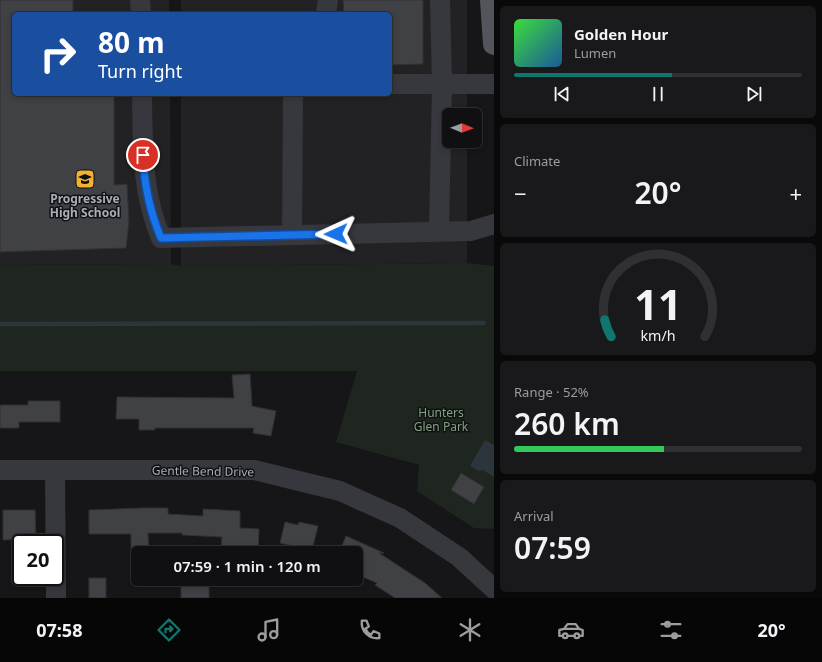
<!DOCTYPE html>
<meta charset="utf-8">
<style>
body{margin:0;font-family:"Noto Sans",sans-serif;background:#19191b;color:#f1f3f6;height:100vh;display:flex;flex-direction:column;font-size:15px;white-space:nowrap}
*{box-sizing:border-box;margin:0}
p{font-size:13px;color:#9c9d9f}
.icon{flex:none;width:22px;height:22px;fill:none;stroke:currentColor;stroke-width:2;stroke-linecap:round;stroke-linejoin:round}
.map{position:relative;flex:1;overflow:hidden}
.drawer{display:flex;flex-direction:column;gap:6px;padding:6px;background:#09090a;width:328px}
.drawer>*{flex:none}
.hud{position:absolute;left:12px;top:12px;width:380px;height:84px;border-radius:6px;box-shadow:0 2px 6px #0003,0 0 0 1px #303032;background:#1a4fa0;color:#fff;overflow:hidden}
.needle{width:26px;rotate:91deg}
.tools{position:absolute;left:442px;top:108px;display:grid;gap:8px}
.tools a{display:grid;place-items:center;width:40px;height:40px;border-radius:6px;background:#101012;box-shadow:0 2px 6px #0003,0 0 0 1px #303032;font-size:20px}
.speed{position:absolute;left:12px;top:534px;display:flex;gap:8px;font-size:20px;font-weight:700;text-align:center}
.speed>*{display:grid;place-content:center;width:52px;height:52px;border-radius:50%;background:#101012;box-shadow:0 2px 6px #0003,0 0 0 1px #303032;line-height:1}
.speed .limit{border:2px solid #111;border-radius:6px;background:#fff;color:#111}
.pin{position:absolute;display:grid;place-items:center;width:34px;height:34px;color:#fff;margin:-17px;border:2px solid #fff;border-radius:50%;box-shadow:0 1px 4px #0007}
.me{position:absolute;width:44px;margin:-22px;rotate:269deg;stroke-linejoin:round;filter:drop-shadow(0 0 3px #0008)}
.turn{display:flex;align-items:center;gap:14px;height:84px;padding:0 20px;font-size:18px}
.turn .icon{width:52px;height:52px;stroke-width:2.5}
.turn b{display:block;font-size:28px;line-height:34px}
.big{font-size:30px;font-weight:600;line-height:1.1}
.drawer .widget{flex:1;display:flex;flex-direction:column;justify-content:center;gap:6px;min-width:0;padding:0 14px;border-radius:6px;background:#19191b}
.drawer .dial{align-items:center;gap:0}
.dial svg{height:104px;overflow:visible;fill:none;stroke:#303032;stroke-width:7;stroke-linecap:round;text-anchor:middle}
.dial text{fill:#f1f3f6;stroke:none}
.song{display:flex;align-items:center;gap:12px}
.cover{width:48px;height:48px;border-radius:6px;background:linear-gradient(135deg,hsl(120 70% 55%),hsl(210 70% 35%))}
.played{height:4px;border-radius:2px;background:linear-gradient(90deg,#0f766e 55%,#303032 55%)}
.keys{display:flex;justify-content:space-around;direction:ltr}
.heat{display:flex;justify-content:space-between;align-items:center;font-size:22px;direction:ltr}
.charge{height:6px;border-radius:3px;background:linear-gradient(90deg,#34c759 52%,#303032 0)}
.trip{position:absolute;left:131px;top:546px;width:232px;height:40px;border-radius:6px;background:#101012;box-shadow:0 2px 6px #0003,0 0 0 1px #303032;font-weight:600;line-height:40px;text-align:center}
.dock{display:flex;height:64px;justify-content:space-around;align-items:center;background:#060607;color:#9c9d9f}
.dock .icon{width:28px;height:28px}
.dock .current{color:#0f766e}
.dock b{font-size:18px;color:#f1f3f6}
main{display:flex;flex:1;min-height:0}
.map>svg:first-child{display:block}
.built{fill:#222225}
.green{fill:#1e261f}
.water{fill:#2c353c}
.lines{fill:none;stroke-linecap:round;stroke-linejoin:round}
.stream{stroke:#2c353c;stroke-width:4.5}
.building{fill:#404145;stroke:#303034}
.minor{stroke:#37383d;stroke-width:20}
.major{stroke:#53555c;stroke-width:22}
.route-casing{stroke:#114b97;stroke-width:10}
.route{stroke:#1a73e8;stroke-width:7}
.labels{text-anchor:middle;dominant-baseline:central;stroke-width:3;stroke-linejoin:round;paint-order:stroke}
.poi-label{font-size:12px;font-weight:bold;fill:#a8adb8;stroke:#111113}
.park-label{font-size:12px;fill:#7fa381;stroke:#111113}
.street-label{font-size:12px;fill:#a8adb8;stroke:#111113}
</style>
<main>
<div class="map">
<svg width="494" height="598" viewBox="0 0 494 598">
<rect width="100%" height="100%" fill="#161618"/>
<g class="built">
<path d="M 0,0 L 169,0 L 169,14 L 14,14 L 14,94 L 170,94 L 171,264 L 0,265 Z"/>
<path d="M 181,0 L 467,0 L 467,115 L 449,115 L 449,141 L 467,141 L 467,263 L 181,266 L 181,94 L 390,94 L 390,14 L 181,14 Z"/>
</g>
<path class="green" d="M 467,263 L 494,266 L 494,529 L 474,528 L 417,491 L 419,465 L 336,442 L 357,371 L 0,371 L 0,265 L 171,264 L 182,266 Z"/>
<path class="water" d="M 485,440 L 494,445 L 494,477 L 483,470 L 479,471 L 470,466 Z"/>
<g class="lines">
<path class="stream" d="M 0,324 L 484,323"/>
</g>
<g class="building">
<path d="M 0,0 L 73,0 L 73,14 L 14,14 L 14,94 L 114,94 L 114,185 L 127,184 L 129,222 L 126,248 L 0,252 Z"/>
<path d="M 343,0 L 423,0 L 423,64 L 390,65 L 390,14 L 344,14 Z"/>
<path d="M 250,374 L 252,406 L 276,411 L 271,436 L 253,433 L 254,428 L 155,428 L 155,430 L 139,430 L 139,419 L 116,419 L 117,397 L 234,398 L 232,375 Z"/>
<path d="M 28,401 L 60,401 L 60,422 L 19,422 L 19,428 L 0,428 L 0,405 L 28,405 Z"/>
<path d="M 461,473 L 484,487 L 474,504 L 451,490 Z"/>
<path d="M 143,508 L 168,508 L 168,514 L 203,516 L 203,509 L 240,511 L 240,528 L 259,529 L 258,553 L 221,553 L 222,537 L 182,535 L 182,533 L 148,533 L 149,553 L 131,553 L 131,534 L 89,534 L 89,510 Z"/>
<path d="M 3,510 L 35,510 L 36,539 L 3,540 Z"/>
<path d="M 285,522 L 298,525 L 299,522 L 318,526 L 312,550 L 280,543 Z"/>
<path d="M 346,536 L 384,553 L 379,553 L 425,583 L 442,598 L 395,598 L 375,585 L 377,583 L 356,574 L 356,553 L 339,553 Z"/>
<rect x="89" y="578" width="17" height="20"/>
<rect x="181" y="583" width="28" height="15"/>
</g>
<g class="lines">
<g class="minor">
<path d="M 140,0 L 141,14"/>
<path d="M 326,14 L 328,0"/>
<path d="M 390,84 L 494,84"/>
<path d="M 142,94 C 143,144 141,191 161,238 L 471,231 L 494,224"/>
<path d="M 439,231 L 442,84 L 440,0"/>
<path d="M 292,235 L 293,94"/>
<path d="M 0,470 L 254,470 L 340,491 L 400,518 L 459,557 L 494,589"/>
<path d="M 55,470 L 56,598"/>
</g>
<path class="major" d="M 491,0 L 494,44"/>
</g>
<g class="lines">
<g class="route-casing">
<path id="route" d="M 143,155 C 144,184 150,212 161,238 L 336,234"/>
</g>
<use href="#route" class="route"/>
</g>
<defs>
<g id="school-square" transform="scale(1)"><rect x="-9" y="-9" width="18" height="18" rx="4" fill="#f2b134" stroke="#111113"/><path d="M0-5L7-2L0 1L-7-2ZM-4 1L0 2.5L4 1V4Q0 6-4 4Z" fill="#111"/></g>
</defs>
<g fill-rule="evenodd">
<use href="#school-square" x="85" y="179"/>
</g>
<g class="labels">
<g class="poi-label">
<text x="85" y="198">Progressive<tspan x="85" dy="14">High School</tspan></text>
</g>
<g class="park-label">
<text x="441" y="412">Hunters<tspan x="441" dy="14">Glen Park</tspan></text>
</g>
<g class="street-label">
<text transform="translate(203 471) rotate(1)">Gentle Bend Drive</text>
</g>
</g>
</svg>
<div class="tools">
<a><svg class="needle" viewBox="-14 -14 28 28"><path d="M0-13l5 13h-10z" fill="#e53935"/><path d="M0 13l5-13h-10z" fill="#9c9d9f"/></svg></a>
</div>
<div class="speed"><div class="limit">20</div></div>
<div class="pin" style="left:143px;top:155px;background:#d93025"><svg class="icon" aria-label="arrive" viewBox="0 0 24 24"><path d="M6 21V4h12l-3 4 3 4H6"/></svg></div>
<svg class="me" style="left:336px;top:234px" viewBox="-20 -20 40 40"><path d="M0-17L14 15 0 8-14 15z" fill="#1a73e8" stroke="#fff" stroke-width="4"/></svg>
<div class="trip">07:59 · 1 min · 120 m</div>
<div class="hud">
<div class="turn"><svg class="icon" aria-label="right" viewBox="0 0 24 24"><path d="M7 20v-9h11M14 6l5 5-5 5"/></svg><div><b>80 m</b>Turn right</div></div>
</div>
</div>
<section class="drawer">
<div class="widget">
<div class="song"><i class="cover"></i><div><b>Golden Hour</b><p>Lumen</p></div></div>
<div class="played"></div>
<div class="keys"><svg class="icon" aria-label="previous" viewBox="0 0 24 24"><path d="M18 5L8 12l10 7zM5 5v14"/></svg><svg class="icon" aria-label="pause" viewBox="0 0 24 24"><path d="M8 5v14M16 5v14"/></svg><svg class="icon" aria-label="next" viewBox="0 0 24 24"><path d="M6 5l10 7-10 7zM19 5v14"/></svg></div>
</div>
<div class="widget"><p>Climate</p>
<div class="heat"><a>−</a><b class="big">20°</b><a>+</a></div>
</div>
<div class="widget dial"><svg viewBox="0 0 100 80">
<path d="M14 69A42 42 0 1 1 86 69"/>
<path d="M14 69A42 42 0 0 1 9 56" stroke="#0f766e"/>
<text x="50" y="56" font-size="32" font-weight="700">11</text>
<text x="50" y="72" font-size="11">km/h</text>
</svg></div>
<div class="widget"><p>Range · 52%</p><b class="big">260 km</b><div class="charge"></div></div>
<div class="widget"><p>Arrival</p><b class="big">07:59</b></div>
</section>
</main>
<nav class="dock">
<b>07:58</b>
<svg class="icon current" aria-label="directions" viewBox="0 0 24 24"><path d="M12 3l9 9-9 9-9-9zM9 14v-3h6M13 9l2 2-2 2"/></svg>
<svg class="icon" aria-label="music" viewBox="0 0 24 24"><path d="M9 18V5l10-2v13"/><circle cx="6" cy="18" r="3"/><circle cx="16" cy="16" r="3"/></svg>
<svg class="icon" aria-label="phone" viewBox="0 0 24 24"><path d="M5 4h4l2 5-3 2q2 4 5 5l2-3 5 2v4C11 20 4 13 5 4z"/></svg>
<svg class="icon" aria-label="climate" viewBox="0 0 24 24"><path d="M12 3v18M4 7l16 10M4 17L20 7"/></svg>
<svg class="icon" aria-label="car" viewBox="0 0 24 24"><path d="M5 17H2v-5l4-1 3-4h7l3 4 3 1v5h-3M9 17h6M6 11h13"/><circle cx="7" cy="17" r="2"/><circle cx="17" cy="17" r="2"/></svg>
<svg class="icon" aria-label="filters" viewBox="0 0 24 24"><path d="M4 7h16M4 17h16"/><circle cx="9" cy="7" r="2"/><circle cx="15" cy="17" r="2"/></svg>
<b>20°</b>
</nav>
